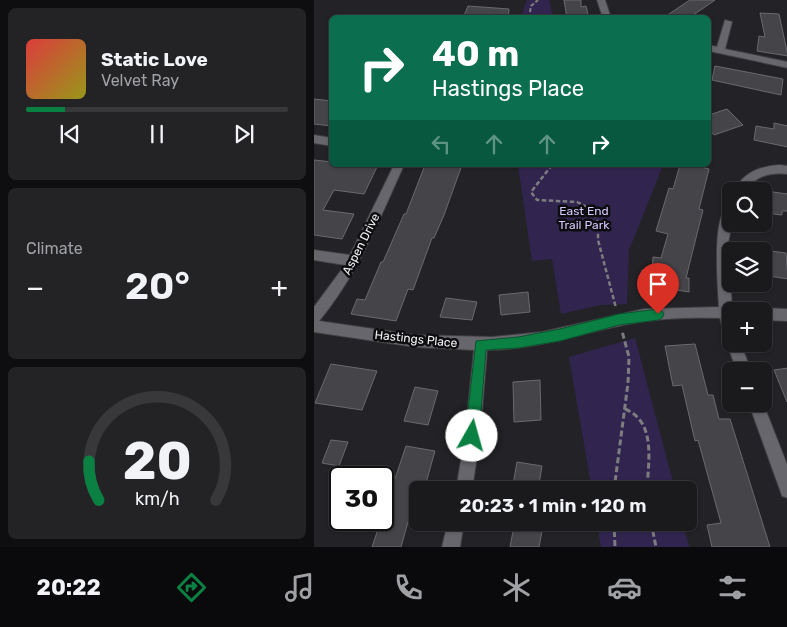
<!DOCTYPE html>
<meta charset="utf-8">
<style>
body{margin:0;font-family:Rubik,sans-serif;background:#232326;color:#f1f3f6;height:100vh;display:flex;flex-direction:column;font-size:19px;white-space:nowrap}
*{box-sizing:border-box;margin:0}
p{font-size:16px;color:#9fa1a4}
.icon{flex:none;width:28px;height:28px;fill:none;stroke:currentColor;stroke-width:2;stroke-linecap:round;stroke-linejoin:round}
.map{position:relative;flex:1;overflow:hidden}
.panel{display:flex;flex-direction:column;gap:8px;padding:8px;background:#0e0e10;width:314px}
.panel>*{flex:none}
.banner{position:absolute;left:15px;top:15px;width:382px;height:152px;border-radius:8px;box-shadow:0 1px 4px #0004,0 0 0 1px #38383b;background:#0b6e4f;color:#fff;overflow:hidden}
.tools{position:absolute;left:408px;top:182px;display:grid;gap:10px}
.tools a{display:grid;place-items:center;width:50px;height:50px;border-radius:8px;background:#1a1a1d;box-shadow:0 1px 4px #0004,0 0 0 1px #38383b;font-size:25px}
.speed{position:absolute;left:15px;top:466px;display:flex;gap:10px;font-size:25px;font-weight:700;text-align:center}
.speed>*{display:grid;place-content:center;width:65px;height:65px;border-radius:50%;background:#1a1a1d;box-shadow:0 1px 4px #0004,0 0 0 1px #38383b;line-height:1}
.speed .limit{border:2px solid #111;border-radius:8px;background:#fff;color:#111}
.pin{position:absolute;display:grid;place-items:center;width:42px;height:42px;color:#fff;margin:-51px -21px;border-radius:50% 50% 50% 0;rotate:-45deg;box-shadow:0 0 5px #0007}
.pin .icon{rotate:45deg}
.me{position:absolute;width:55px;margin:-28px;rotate:7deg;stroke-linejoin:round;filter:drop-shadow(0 0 4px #0008)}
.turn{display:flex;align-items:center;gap:18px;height:105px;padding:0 20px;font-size:22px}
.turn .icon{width:65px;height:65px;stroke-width:2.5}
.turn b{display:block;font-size:35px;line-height:42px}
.lanes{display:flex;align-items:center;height:48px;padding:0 20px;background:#0003;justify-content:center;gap:25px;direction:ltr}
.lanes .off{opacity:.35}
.big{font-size:38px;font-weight:600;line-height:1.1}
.panel .widget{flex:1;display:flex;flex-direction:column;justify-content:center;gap:8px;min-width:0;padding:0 18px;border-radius:8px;background:#232326}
.panel .dial{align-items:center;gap:0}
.dial svg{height:130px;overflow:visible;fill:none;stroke:#38383b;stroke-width:7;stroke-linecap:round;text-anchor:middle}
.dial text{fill:#f1f3f6;stroke:none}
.song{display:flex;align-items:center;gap:15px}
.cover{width:60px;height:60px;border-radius:8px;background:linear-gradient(135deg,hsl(0 70% 55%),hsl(60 70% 35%))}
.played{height:5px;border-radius:2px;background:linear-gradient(90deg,#0b8043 15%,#38383b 15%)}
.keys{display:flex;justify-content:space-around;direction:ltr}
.heat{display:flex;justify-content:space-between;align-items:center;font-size:28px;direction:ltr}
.trip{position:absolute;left:95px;top:481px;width:288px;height:50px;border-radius:8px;background:#1a1a1d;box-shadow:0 1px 4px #0004,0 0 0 1px #38383b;font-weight:600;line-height:50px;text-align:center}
.tabs{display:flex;height:80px;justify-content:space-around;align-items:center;background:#0a0a0c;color:#9fa1a4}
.tabs .icon{width:35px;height:35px}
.tabs .selected{color:#0b8043}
.tabs b{font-size:22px;color:#f1f3f6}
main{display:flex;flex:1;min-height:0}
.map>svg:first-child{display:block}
.green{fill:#312550}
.building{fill:#454449;stroke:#6a696f}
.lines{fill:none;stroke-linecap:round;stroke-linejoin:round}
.minor-casing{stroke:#3f3f42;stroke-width:2}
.path-far2{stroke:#7d7d81;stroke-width:2;stroke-dasharray:4 2;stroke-linecap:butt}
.path-far1{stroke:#7d7d81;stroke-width:2.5;stroke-dasharray:4.5 2.5;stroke-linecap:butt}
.path{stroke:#7d7d81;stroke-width:3;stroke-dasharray:6 3;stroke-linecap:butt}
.minor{fill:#67666c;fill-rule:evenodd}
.route{fill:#0b8043;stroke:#07532c}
.labels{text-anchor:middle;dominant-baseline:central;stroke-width:5;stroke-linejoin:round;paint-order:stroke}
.park-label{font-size:12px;fill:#d4c9fe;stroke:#0d0c0e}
.street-label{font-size:12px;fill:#f2f2f5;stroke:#0d0c0e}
</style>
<main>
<section class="panel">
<div class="widget">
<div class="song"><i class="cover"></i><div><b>Static Love</b><p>Velvet Ray</p></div></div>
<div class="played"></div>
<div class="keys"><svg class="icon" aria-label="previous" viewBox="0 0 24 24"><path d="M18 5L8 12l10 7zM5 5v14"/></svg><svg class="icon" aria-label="pause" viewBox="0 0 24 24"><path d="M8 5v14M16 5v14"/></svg><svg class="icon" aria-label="next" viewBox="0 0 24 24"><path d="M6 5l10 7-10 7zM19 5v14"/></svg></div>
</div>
<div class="widget"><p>Climate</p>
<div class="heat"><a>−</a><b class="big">20°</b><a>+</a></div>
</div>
<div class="widget dial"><svg viewBox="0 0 100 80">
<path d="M14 69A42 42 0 1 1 86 69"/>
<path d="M14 69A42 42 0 0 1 8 45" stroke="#0b8043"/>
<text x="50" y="56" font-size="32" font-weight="700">20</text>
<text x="50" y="72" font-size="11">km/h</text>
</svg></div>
</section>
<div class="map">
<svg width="474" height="547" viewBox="0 0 474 547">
<rect width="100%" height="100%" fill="#232327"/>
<g class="green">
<path d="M 213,0 L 235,0 L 239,17 L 207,17 Z"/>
<path d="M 204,165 L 349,165 L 315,250 L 313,304 L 286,305 L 247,314 L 238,259 L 218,261 Z"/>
<path d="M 321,338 L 361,490 L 278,490 L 255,357 Z"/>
<path d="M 283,523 L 369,523 L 375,547 L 287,547 Z"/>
</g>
<g class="building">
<path d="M 250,0 L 267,0 L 267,7 L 272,6 L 275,18 L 253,18 Z"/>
<path d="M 376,0 L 401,0 L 375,18 L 349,18 Z"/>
<path d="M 154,6 L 195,9 L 194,18 L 149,18 Z"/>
<path d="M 446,13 L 465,14 L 474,56 L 443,51 L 445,36 L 451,37 Z"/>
<path d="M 401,66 L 469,79 L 467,95 L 398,80 Z"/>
<path d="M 0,99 L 18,101 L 18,126 L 0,124 Z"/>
<path d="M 413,109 L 429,125 L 400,135 L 395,129 L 395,115 Z"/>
<path d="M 460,123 L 474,126 L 474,147 L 440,140 L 442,126 L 460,129 Z"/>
<path d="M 0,160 L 18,162 L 18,165 L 63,167 L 50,194 L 20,190 L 9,210 L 40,214 L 28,239 L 0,235 Z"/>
<path d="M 111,165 L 148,165 L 130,215 L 120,238 L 118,238 L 99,290 L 94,289 L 82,321 L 37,314 L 43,299 L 51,300 L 67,262 L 69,262 L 90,214 L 92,214 Z"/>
<path d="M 366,165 L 379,165 L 395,169 L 385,209 L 389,210 L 372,278 L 375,278 L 375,292 L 327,284 L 328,270 L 338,271 L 339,257 L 347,258 L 354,234 L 342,231 L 355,188 L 359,189 Z"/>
<path d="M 451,191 L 474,194 L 474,211 L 468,211 L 468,215 L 453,213 Z"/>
<path d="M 449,250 L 472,253 L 474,279 L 449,275 Z"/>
<path d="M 214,292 L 216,312 L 187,315 L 185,295 Z"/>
<path d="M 132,298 L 163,302 L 158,320 L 126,317 Z"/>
<path d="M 381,344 L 394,395 L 399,395 L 405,419 L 416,419 L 456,547 L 398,547 L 393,525 L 407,523 L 384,440 L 381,441 L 368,385 L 359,386 L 351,346 Z"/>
<path d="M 17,364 L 63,371 L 48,410 L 1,403 Z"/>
<path d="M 474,368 L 474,402 L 473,402 L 460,370 Z"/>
<path d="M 226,380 L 227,420 L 200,422 L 199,382 Z"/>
<path d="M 101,387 L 124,391 L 114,425 L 90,421 Z"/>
<path d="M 17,440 L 34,442 L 25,466 L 8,463 Z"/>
<path d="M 92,446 L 121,451 L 110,490 L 103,490 L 87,547 L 58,547 Z"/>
<path d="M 203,462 L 228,466 L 224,490 L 198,490 Z"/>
<path d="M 200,526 L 228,531 L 225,547 L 196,547 Z"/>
</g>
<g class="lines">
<g class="minor-casing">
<g id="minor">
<path d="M 283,0 L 291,0 L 297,18 L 289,18 Z"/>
<path d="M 411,20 L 418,22 L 411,49 L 474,62 L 474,68 L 395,51 L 395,45 L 403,47 Z"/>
<path d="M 0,135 L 18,138 L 18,146 L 0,143 Z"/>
<path d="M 80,165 L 90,165 C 65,220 44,274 5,321 L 101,335 L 178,337 L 228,332 L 330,309 L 405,307 C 404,289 397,211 416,205 L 416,224 L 418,224 L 414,243 L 418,308 L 422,311 L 416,311 L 416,344 L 427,344 L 437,371 L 423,371 L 413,344 L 415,340 L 411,338 L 406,318 C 376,317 344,318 314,324 C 267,333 222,350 173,350 L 166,436 L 158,490 L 142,490 L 151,436 L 160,350 L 101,347 L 0,332 L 0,307 L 31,265 L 0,260 L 0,250 L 36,255 Z"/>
<path d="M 466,165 L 474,166 L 474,174 C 455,172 442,176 431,191 L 420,191 C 429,173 446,166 466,165 Z"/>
<path d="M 449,308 L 474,309 L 474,321 L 449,320 L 449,311 L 444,311 Z"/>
<path d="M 449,403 L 474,467 L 474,498 L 468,496 L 466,490 L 435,404 Z"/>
<path d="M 134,522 L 150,522 L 146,547 L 128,547 Z"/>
</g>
</g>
<path class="path-far2" d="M 215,18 L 217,6 L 224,0"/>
<path class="path-far1" d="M 238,165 L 217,192 L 223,200 L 263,202 L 273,207 L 280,214 L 284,223 L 284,240 L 302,308"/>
<g class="path">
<path d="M 311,409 C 343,422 334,463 333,490"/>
<path d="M 300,490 L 314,383 L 315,357 L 308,331"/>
<path d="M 300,522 L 301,547"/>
<path d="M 337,522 L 342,547"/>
</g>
<use href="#minor" class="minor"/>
</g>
<path class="route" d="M 344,309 L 348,311 L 350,314 L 348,318 L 344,320 L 305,325 L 246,341 L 204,348 L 172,350 L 165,436 L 163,441 L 158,443 L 153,441 L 151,436 L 162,341 L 204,337 L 246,329 L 305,314 Z"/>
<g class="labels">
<g class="park-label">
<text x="270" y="211">East End<tspan x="270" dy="14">Trail Park</tspan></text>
</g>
<g class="street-label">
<text transform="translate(47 244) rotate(-63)">Aspen Drive</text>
<text transform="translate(102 339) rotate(6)">Hastings Place</text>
</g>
</g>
</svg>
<div class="tools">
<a><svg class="icon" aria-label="search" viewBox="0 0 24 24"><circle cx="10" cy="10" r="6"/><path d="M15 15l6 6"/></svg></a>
<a><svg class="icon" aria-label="layers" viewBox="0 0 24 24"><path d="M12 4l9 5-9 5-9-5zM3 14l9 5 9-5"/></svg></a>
<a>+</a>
<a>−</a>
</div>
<div class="speed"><div class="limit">30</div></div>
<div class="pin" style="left:344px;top:314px;background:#d93025"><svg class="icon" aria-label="arrive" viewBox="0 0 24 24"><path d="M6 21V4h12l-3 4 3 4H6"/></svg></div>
<svg class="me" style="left:158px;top:436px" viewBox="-20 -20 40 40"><circle r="19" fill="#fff"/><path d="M0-13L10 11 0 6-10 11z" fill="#0b8043"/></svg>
<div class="trip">20:23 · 1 min · 120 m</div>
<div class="banner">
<div class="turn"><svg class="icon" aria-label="right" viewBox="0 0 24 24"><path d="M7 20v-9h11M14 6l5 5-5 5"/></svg><div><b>40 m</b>Hastings Place</div></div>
<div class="lanes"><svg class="icon off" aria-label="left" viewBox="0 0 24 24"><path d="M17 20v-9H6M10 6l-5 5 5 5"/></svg><svg class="icon off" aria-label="ahead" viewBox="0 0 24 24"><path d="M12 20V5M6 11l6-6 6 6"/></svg><svg class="icon off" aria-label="ahead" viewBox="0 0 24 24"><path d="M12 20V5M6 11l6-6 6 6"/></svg><svg class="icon" aria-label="right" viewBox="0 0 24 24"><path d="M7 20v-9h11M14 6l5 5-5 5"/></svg></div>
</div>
</div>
</main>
<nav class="tabs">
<b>20:22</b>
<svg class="icon selected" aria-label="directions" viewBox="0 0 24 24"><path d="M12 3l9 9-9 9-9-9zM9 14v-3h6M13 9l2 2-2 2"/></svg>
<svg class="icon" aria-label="music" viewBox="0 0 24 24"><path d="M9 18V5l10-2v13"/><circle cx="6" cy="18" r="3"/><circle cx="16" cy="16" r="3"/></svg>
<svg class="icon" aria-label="phone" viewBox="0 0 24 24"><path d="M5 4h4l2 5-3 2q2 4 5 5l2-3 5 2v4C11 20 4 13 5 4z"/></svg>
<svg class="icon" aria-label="climate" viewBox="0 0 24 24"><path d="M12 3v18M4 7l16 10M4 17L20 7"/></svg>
<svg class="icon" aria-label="car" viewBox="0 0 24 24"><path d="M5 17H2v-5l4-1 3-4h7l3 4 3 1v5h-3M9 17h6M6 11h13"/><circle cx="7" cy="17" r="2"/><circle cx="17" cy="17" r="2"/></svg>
<svg class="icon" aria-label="filters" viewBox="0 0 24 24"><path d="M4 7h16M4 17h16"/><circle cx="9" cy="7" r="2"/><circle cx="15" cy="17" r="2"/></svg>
</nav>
